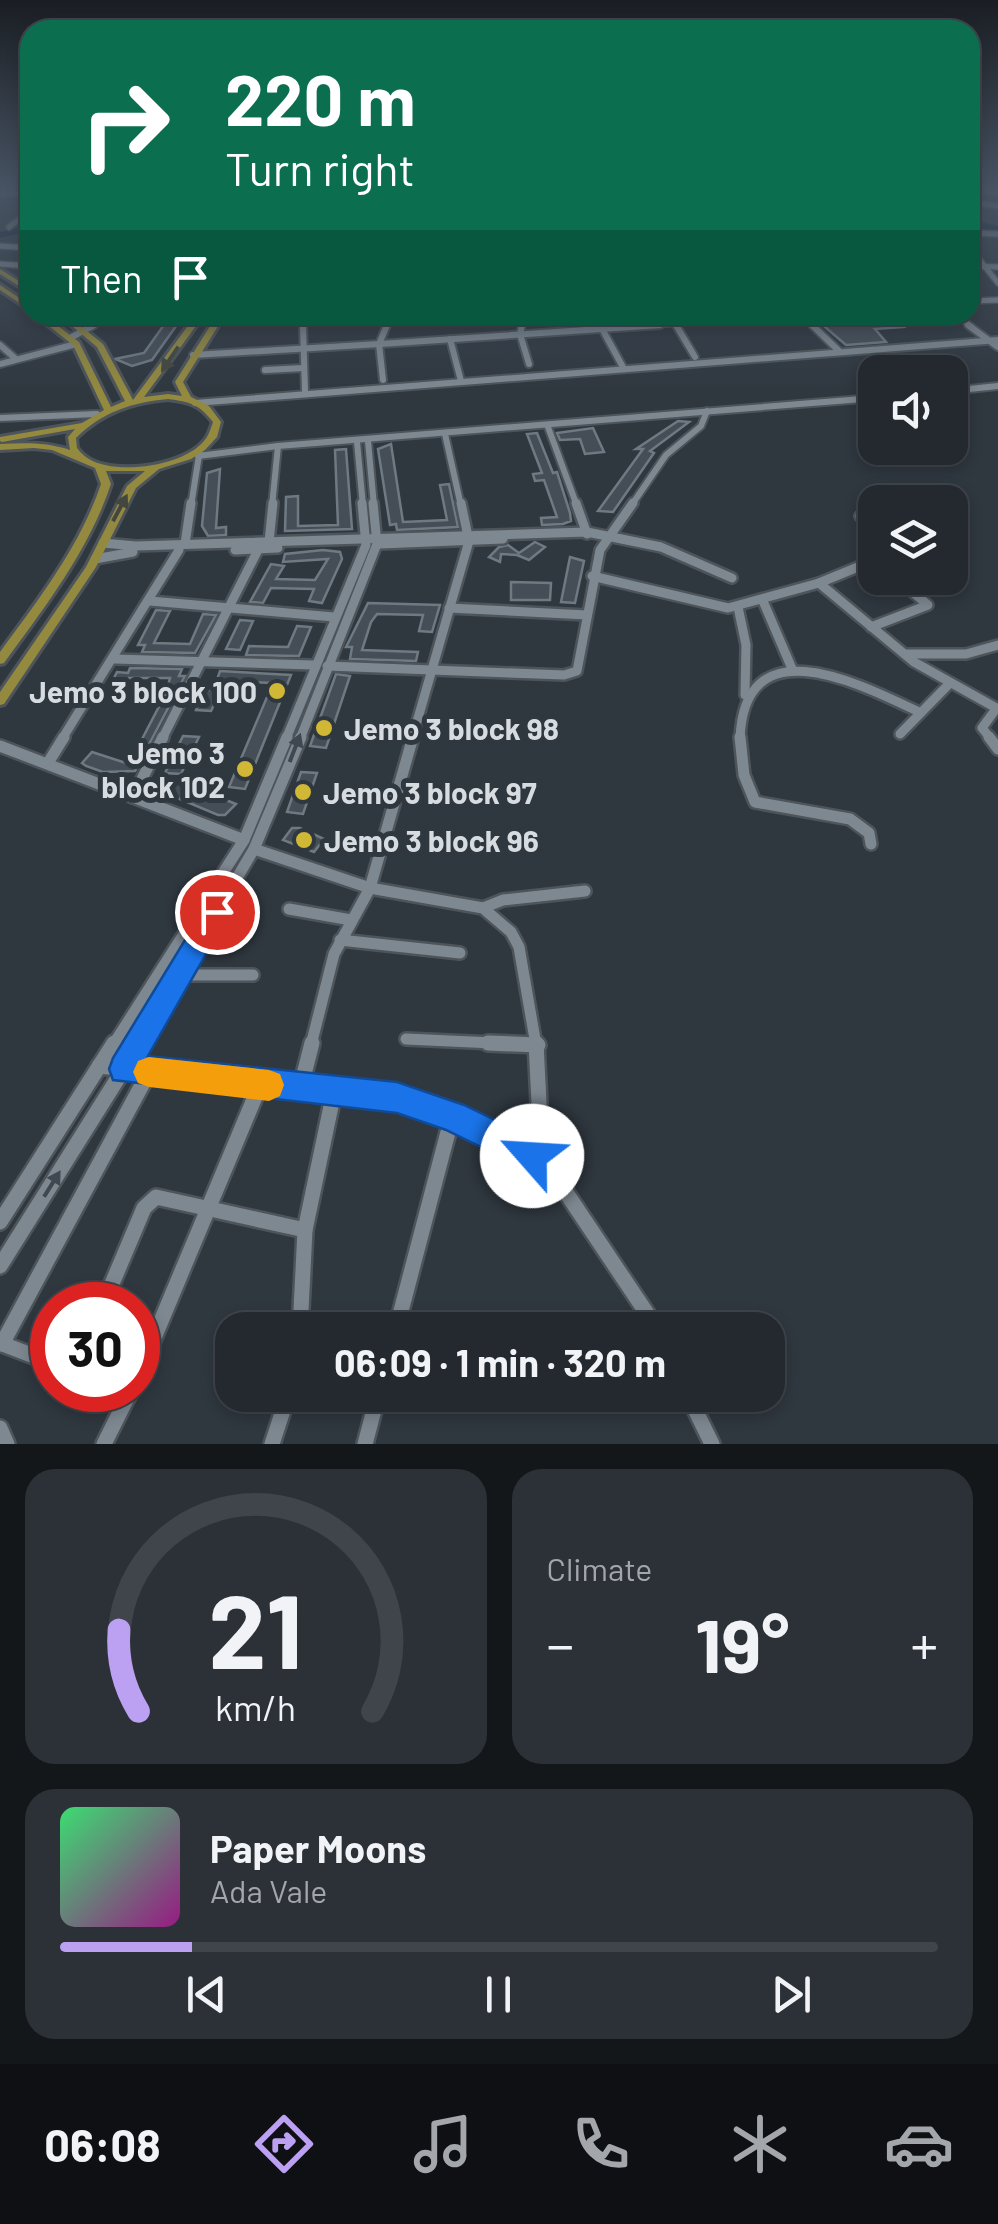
<!DOCTYPE html>
<meta charset="utf-8">
<style>
body{margin:0;font-family:Barlow,sans-serif;background:#2b3137;color:#f1f3f6;height:100vh;display:flex;flex-direction:column;font-size:38px;white-space:nowrap}
*{box-sizing:border-box;margin:0}
p{font-size:32px;color:#a3a6aa}
.icon{flex:none;width:55px;height:55px;fill:none;stroke:currentColor;stroke-width:2;stroke-linecap:round;stroke-linejoin:round}
.map{position:relative;height:1444px;overflow:hidden}
.drawer{display:flex;flex-direction:column;gap:25px;padding:25px;background:#13171a;flex:1}
.drawer>*{flex:none}
.hud{position:absolute;left:20px;top:20px;width:960px;height:305px;border-radius:30px;box-shadow:0 5px 15px #0003,0 0 0 2px #40454b;background:#0b6e4f;color:#fff;overflow:hidden}
.tools{position:absolute;left:858px;top:355px;display:grid;gap:20px}
.tools a{display:grid;place-items:center;width:110px;height:110px;border-radius:20px;background:#23292f;box-shadow:0 5px 15px #0003,0 0 0 2px #40454b;font-size:50px}
.speed{position:absolute;left:30px;top:1282px;display:flex;gap:20px;font-size:50px;font-weight:700;text-align:center}
.speed>*{display:grid;place-content:center;width:130px;height:130px;border-radius:50%;background:#23292f;box-shadow:0 5px 15px #0003,0 0 0 2px #40454b;line-height:1}
.speed .limit{border:15px solid #d22;background:#fff;color:#111}
.pin{position:absolute;display:grid;place-items:center;width:85px;height:85px;color:#fff;margin:-42px;border:5px solid #fff;border-radius:50%;box-shadow:0 2px 10px #0007}
.me{position:absolute;width:110px;margin:-55px;rotate:296deg;stroke-linejoin:round;filter:drop-shadow(0 0 8px #0008)}
.turn{display:flex;align-items:center;gap:35px;height:210px;padding:0 40px;font-size:45px}
.turn .icon{width:130px;height:130px;stroke-width:2.5}
.turn b{display:block;font-size:70px;line-height:85px}
.then{display:flex;align-items:center;height:95px;padding:0 40px;background:#0003;gap:20px;font-size:38px}
.big{font-size:75px;font-weight:700;line-height:1.1}
.drawer .tile{flex:1;display:flex;flex-direction:column;justify-content:center;gap:15px;min-width:0;padding:0 35px;border-radius:30px;background:#2b3137}
.drawer .dial{align-items:center;gap:0}
.dial svg{height:260px;overflow:visible;fill:none;stroke:#40454b;stroke-width:7;stroke-linecap:round;text-anchor:middle}
.dial text{fill:#f1f3f6;stroke:none}
.song{display:flex;align-items:center;gap:30px}
.cover{width:120px;height:120px;border-radius:15px;background:linear-gradient(135deg,hsl(140 70% 55%),hsl(310 70% 35%))}
.played{height:10px;border-radius:5px;background:linear-gradient(90deg,#bca0f2 15%,#40454b 15%)}
.keys{display:flex;justify-content:space-around;direction:ltr}
.heat{display:flex;justify-content:space-between;align-items:center;font-size:55px;direction:ltr}
.drawer .tiles{flex:1;display:grid;gap:25px;grid-template-columns:1fr 1fr}
.tile:last-child{grid-column:span 2}
.trip{position:absolute;left:215px;top:1312px;width:570px;height:100px;border-radius:30px;background:#23292f;box-shadow:0 5px 15px #0003,0 0 0 2px #40454b;font-weight:700;line-height:100px;text-align:center}
.tab-bar{display:flex;height:160px;justify-content:space-around;align-items:center;background:#0e1013;color:#a3a6aa}
.tab-bar .icon{width:70px;height:70px}
.tab-bar .active{color:#bca0f2}
.tab-bar b{font-size:45px;color:#f1f3f6}
.map>svg:first-child{display:block}
.lines{fill:none;stroke-linecap:round;stroke-linejoin:round}
.river{fill:#061e30;fill-rule:evenodd}
.building{fill:#454e56;stroke:#6f7982;stroke-width:2.5}
.minor-far4-casing{stroke:#4d545a;stroke-width:8}
.minor-far3-casing{stroke:#4d545a;stroke-width:10}
.minor-far2-casing{stroke:#4d545a;stroke-width:14}
.minor-far1-casing{stroke:#4d545a;stroke-width:16}
.minor-casing{stroke:#4d545a;stroke-width:20}
.major-casing{stroke:#4d545a;stroke-width:6}
.minor-far4{stroke:#7e8891;stroke-width:5}
.minor-far3{stroke:#7e8891;stroke-width:6}
.minor-far2{stroke:#7e8891;stroke-width:9}
.minor-far1{stroke:#7e8891;stroke-width:11}
.minor{stroke:#7e8891;stroke-width:15}
.major{fill:#93893f;fill-rule:evenodd}
.oneway{fill:#43473f}
.oneway2{fill:#3f474f}
.route{fill:#1a73e8;stroke:#114b97;stroke-width:2.5}
.slow{fill:#f59e0b}
.poi-dot{fill:#d1b736;stroke:#2f373f;stroke-width:4}
.labels{text-anchor:middle;dominant-baseline:central;stroke-width:10;stroke-linejoin:round;paint-order:stroke}
.poi-label{font-size:30px;font-weight:bold;fill:#d7dce1;stroke:#2f373f;text-anchor:start}
</style>
<div class="map">
<svg width="998" height="1444" viewBox="0 0 998 1444">
<rect width="100%" height="100%" fill="#2f373f"/>
<g class="lines">
<g class="river">
<path d="M 970,220 L 998,226 L 998,232 L 970,226 Z"/>
<path d="M 30,225 L 30,231 L 0,238 L 0,232 Z"/>
</g>
</g>
<g class="building">
<path d="M 811,315 L 893,315 L 904,327 L 875,329 L 886,342 L 846,345 Z"/>
<path d="M 166,322 L 179,322 L 152,360 L 132,366 L 115,359 L 144,353 Z"/>
<path d="M 678,421 L 689,422 L 650,451 L 654,453 L 613,512 L 598,511 L 643,449 L 636,449 Z"/>
<path d="M 593,428 L 604,452 L 585,454 L 580,439 L 560,440 L 557,433 Z"/>
<path d="M 537,433 L 553,473 L 557,472 L 570,513 L 571,521 L 563,524 L 542,525 L 541,518 L 557,517 L 544,480 L 535,481 L 533,474 L 542,473 L 527,434 Z"/>
<path d="M 391,444 L 403,522 L 447,520 L 440,485 L 449,484 L 458,527 L 397,530 L 396,524 L 390,525 L 378,449 Z"/>
<path d="M 346,449 L 352,529 L 285,531 L 286,497 L 298,496 L 298,526 L 338,525 L 335,450 Z"/>
<path d="M 220,469 L 216,528 L 226,527 L 226,535 L 208,536 L 202,526 L 207,473 Z"/>
<path d="M 535,542 L 545,547 L 529,560 L 517,555 L 501,554 L 500,562 L 489,557 L 499,547 L 508,545 L 519,553 Z"/>
<path d="M 323,550 L 340,552 L 342,559 L 322,603 L 309,601 L 314,589 L 271,588 L 263,603 L 250,602 L 271,564 L 284,566 L 276,579 L 315,580 L 328,559 L 283,562 L 285,554 Z"/>
<path d="M 570,557 L 584,561 L 575,603 L 561,602 Z"/>
<path d="M 511,582 L 551,583 L 550,600 L 511,600 Z"/>
<path d="M 368,603 L 440,605 L 432,632 L 419,631 L 423,615 L 377,614 L 371,622 L 362,650 L 418,652 L 416,661 L 350,659 L 352,647 L 346,647 Z"/>
<path d="M 156,610 L 170,611 L 154,643 L 190,644 L 203,614 L 216,615 L 195,653 L 142,652 L 145,645 L 138,645 Z"/>
<path d="M 240,620 L 253,621 L 240,650 L 226,649 Z"/>
<path d="M 297,626 L 311,627 L 299,656 L 246,655 L 249,646 L 288,647 Z"/>
<path d="M 130,668 L 182,669 L 179,676 L 185,676 L 135,771 L 103,772 L 86,766 L 82,763 L 92,752 L 129,764 L 166,693 L 170,678 L 129,678 L 125,687 L 110,686 L 117,672 L 128,673 Z"/>
<path d="M 220,671 L 291,675 L 245,789 L 229,787 L 273,683 L 226,681 L 211,711 L 196,710 L 203,692 L 214,688 Z"/>
<path d="M 336,674 L 350,676 L 326,748 L 310,746 Z"/>
<path d="M 183,736 L 199,737 L 181,774 L 165,773 Z"/>
<path d="M 301,772 L 317,773 L 303,814 L 287,812 Z"/>
<path d="M 174,779 L 206,792 L 236,804 L 225,815 L 218,815 L 163,792 Z"/>
<path d="M 292,828 L 300,828 L 324,839 L 314,852 L 283,840 Z"/>
</g>
<g class="lines">
<g class="minor-far4-casing">
<g id="minor-far4">
<path d="M 970,189 L 998,193"/>
<path d="M 0,193 L 30,194"/>
<path d="M 970,202 L 998,206"/>
<path d="M 9,227 L 30,211"/>
<path d="M 24,233 L 30,233"/>
<path d="M 970,233 L 998,234"/>
<path d="M 0,246 L 30,248"/>
<path d="M 970,248 L 998,283"/>
<path d="M 0,264 L 30,266"/>
<path d="M 970,266 L 998,267"/>
<path d="M 970,301 L 998,300"/>
<path d="M 303,315 L 303,327"/>
<path d="M 595,315 L 601,327"/>
<path d="M 670,315 L 677,327"/>
<path d="M 802,315 L 814,327"/>
<path d="M 956,315 L 972,327"/>
<path d="M 104,316 L 200,316"/>
<path d="M 318,316 L 389,319"/>
<path d="M 92,327 L 104,315"/>
<path d="M 386,327 L 391,315"/>
<path d="M 521,327 L 524,315"/>
<path d="M 624,327 L 797,315"/>
</g>
</g>
<g class="minor-far3-casing">
<g id="minor-far3">
<path d="M 303,325 L 305,392"/>
<path d="M 387,325 L 379,344 L 660,325"/>
<path d="M 522,325 L 520,334 L 529,364"/>
<path d="M 600,325 L 624,369"/>
<path d="M 676,325 L 695,357"/>
<path d="M 812,325 L 840,352"/>
<path d="M 968,325 L 998,347"/>
<path d="M 70,338 L 94,325"/>
<path d="M 450,339 L 461,381"/>
<path d="M 0,345 L 16,359"/>
<path d="M 193,355 L 379,344 L 383,380"/>
<path d="M 0,364 L 76,344"/>
<path d="M 265,370 L 304,368"/>
<path d="M 950,391 L 998,386"/>
<path d="M 195,403 L 998,340"/>
<path d="M 0,418 L 97,414"/>
<path d="M 548,427 L 577,506"/>
<path d="M 445,434 L 461,506"/>
<path d="M 368,441 L 374,506"/>
<path d="M 357,442 L 363,506"/>
<path d="M 198,456 L 278,446"/>
<path d="M 191,506 L 200,449"/>
<path d="M 272,506 L 278,446 L 875,398"/>
<path d="M 631,506 L 666,455 L 701,426 L 707,411"/>
</g>
</g>
<g class="minor-far2-casing">
<g id="minor-far2">
<path d="M 576,503 L 587,534"/>
<path d="M 860,516 L 875,523"/>
<path d="M 269,542 L 273,503"/>
<path d="M 103,543 L 136,546 L 587,532 L 661,547 L 732,578"/>
<path d="M 185,544 L 191,503"/>
<path d="M 380,544 L 503,539"/>
<path d="M 235,550 L 278,548"/>
<path d="M 95,559 L 133,552"/>
<path d="M 592,576 L 728,608 L 819,583 L 875,560"/>
<path d="M 819,583 L 914,662 L 998,709"/>
<path d="M 150,601 L 334,617"/>
<path d="M 763,601 L 793,671"/>
<path d="M 738,607 L 746,645 L 745,695"/>
<path d="M 449,608 L 587,615"/>
<path d="M 871,627 L 928,605 L 896,578"/>
<path d="M 905,654 L 966,654 L 998,645"/>
<path d="M 115,659 L 313,665"/>
<path d="M 327,666 L 564,675 L 577,671 L 600,550 L 633,503"/>
<path d="M 900,734 L 949,684"/>
<path d="M 62,739 L 179,550"/>
<path d="M 162,739 L 258,550"/>
<path d="M 286,739 L 366,545 L 362,503"/>
<path d="M 300,739 L 377,544 L 373,503"/>
<path d="M 412,739 L 469,541 L 461,503"/>
<path d="M 740,739 C 744,625 858,683 919,712"/>
<path d="M 991,739 L 982,728 L 996,709"/>
</g>
</g>
<g class="minor-far1-casing">
<g id="minor-far1">
<path d="M 163,737 L 133,797 L 244,840"/>
<path d="M 740,737 L 744,775 L 755,802 L 850,819 L 869,833 L 871,844"/>
<path d="M 989,737 L 998,749"/>
<path d="M 0,746 L 133,797"/>
<path d="M 48,763 L 64,737"/>
<path d="M 254,849 L 370,888 L 483,908 L 511,932 L 519,947 L 536,1045"/>
<path d="M 483,908 L 503,900 L 585,891"/>
<path d="M 289,909 L 351,920"/>
<path d="M 340,940 L 460,953"/>
<path d="M 180,975 L 253,975"/>
<path d="M 406,1039 L 538,1045"/>
<path d="M 113,1045 L 244,840 L 287,737"/>
<path d="M 138,1045 L 254,849 L 301,737"/>
<path d="M 311,1045 L 334,954 L 370,888 L 413,737"/>
</g>
</g>
<g class="minor-casing">
<g id="minor">
<path d="M 488,1043 L 538,1045"/>
<path d="M 99,1066 L 397,1097 L 452,1117 L 532,1156 L 559,1182 L 658,1330"/>
<path d="M 301,1086 L 312,1043"/>
<path d="M 532,1156 L 539,1103 L 536,1043"/>
<path d="M 0,1222 L 114,1043"/>
<path d="M 0,1266 L 140,1043"/>
<path d="M 103,1305 L 144,1208 L 156,1197 L 305,1230"/>
<path d="M 300,1330 L 305,1230 L 334,1092"/>
<path d="M 396,1330 L 452,1117"/>
<path d="M 0,1343 L 52,1363"/>
<path d="M 2,1344 L 149,1072"/>
<path d="M 138,1376 L 260,1085"/>
<path d="M 688,1395 L 712,1444"/>
<path d="M 0,1428 L 7,1444"/>
<path d="M 104,1444 L 131,1390"/>
<path d="M 272,1444 L 288,1395"/>
<path d="M 365,1444 L 378,1395"/>
</g>
</g>
<g class="major-casing">
<g id="major">
<path d="M 0,269 L 30,288 L 30,293 L 0,274 Z"/>
<path d="M 0,285 L 30,305 L 30,310 L 0,290 Z"/>
<path d="M 35,315 L 44,315 L 79,342 L 111,407 L 125,401 L 97,347 L 59,315 L 67,315 L 103,344 L 133,400 L 196,315 L 204,315 L 144,397 L 168,394 L 182,396 L 175,382 L 217,315 L 225,315 L 183,382 L 191,397 L 209,406 L 221,422 L 217,437 L 205,450 L 191,459 L 159,469 L 136,488 L 96,567 L 4,704 L 0,705 L 0,692 L 86,567 L 127,486 L 145,471 L 106,471 L 111,484 C 89,550 45,607 4,663 L 0,664 L 0,652 C 39,599 80,546 101,484 L 95,468 L 52,450 L 34,448 L 0,450 L 0,444 C 24,443 46,442 70,450 L 68,437 L 75,429 L 2,442 L 0,441 L 0,437 L 82,423 L 104,410 L 73,345 ZM 168,399 C 190,402 199,404 213,422 C 212,425 209,434 207,437 C 189,466 117,476 89,459 C 84,456 81,453 77,448 L 76,438 C 102,412 133,402 168,399 Z"/>
</g>
</g>
<use href="#minor-far4" class="minor-far4"/>
<use href="#minor-far3" class="minor-far3"/>
<use href="#minor-far2" class="minor-far2"/>
<use href="#minor-far1" class="minor-far1"/>
<use href="#minor" class="minor"/>
<use href="#major" class="major"/>
</g>
<defs><path id="oneway-solid" d="M-6-.8H1V-3.2L6.5 0L1 3.2V.8H-6Z" transform="scale(2.5)"/></defs>
<g class="oneway">
<use href="#oneway-solid" transform="translate(170 359) rotate(124)"/>
<use href="#oneway-solid" transform="translate(120 508) rotate(-62)"/>
</g>
<g class="oneway2">
<use href="#oneway-solid" transform="translate(295 748) rotate(-69)"/>
<use href="#oneway-solid" transform="translate(52 1184) rotate(-58)"/>
</g>
<linearGradient id="sky" x2="0" y2="1"><stop stop-color="#1a1e23"/><stop offset="0.48" stop-color="#475363"/><stop offset="1" stop-color="#475363" stop-opacity="0"/></linearGradient>
<rect width="998" height="391" fill="url(#sky)"/>
<path class="route" d="M 217,900 L 226,904 L 230,912 L 148,1056 L 397,1082 L 464,1105 L 544,1144 L 548,1156 L 544,1167 L 532,1172 L 446,1130 L 397,1113 L 113,1080 L 109,1069 L 113,1058 L 207,904 Z"/>
<path class="slow" d="M 149,1057 L 269,1070 L 280,1074 L 284,1085 L 280,1096 L 269,1101 L 149,1087 L 138,1083 L 133,1072 L 138,1061 Z"/>
<g class="poi-dot">
<circle cx="277" cy="691" r="10"/>
<circle cx="324" cy="728" r="10"/>
<circle cx="245" cy="769" r="10"/>
<circle cx="303" cy="792" r="10"/>
<circle cx="304" cy="840" r="10"/>
</g>
<g class="labels">
<g class="poi-label">
<text x="257" y="691" text-anchor="end">Jemo 3 block 100</text>
<text x="344" y="728">Jemo 3 block 98</text>
<text x="225" y="752" text-anchor="end">Jemo 3<tspan x="225" dy="34">block 102</tspan></text>
<text x="323" y="792">Jemo 3 block 97</text>
<text x="324" y="840">Jemo 3 block 96</text>
</g>
</g>
</svg>
<div class="tools">
<a><svg class="icon" aria-label="sound" viewBox="0 0 24 24"><path d="M4 9h4l5-4v14l-5-4H4zM17 9q2 3 0 6"/></svg></a>
<a><svg class="icon" aria-label="layers" viewBox="0 0 24 24"><path d="M12 4l9 5-9 5-9-5zM3 14l9 5 9-5"/></svg></a>
</div>
<div class="speed"><div class="limit">30</div></div>
<div class="pin" style="left:217px;top:912px;background:#d93025"><svg class="icon" aria-label="arrive" viewBox="0 0 24 24"><path d="M6 21V4h12l-3 4 3 4H6"/></svg></div>
<svg class="me" style="left:532px;top:1156px" viewBox="-20 -20 40 40"><circle r="19" fill="#fff"/><path d="M0-13L10 11 0 6-10 11z" fill="#1a73e8"/></svg>
<div class="trip">06:09 · 1 min · 320 m</div>
<div class="hud">
<div class="turn"><svg class="icon" aria-label="right" viewBox="0 0 24 24"><path d="M7 20v-9h11M14 6l5 5-5 5"/></svg><div><b>220 m</b>Turn right</div></div>
<div class="then">Then<svg class="icon" aria-label="arrive" viewBox="0 0 24 24"><path d="M6 21V4h12l-3 4 3 4H6"/></svg></div>
</div>
</div>
<section class="drawer">
<div class="tiles">
<div class="tile dial"><svg viewBox="0 0 100 80">
<path d="M14 69A42 42 0 1 1 86 69"/>
<path d="M14 69A42 42 0 0 1 8 44" stroke="#bca0f2"/>
<text x="50" y="56" font-size="32" font-weight="700">21</text>
<text x="50" y="72" font-size="11">km/h</text>
</svg></div>
<div class="tile"><p>Climate</p>
<div class="heat"><a>−</a><b class="big">19°</b><a>+</a></div>
</div>
<div class="tile">
<div class="song"><i class="cover"></i><div><b>Paper Moons</b><p>Ada Vale</p></div></div>
<div class="played"></div>
<div class="keys"><svg class="icon" aria-label="previous" viewBox="0 0 24 24"><path d="M18 5L8 12l10 7zM5 5v14"/></svg><svg class="icon" aria-label="pause" viewBox="0 0 24 24"><path d="M8 5v14M16 5v14"/></svg><svg class="icon" aria-label="next" viewBox="0 0 24 24"><path d="M6 5l10 7-10 7zM19 5v14"/></svg></div>
</div>
</div>
</section>
<nav class="tab-bar">
<b>06:08</b>
<svg class="icon active" aria-label="directions" viewBox="0 0 24 24"><path d="M12 3l9 9-9 9-9-9zM9 14v-3h6M13 9l2 2-2 2"/></svg>
<svg class="icon" aria-label="music" viewBox="0 0 24 24"><path d="M9 18V5l10-2v13"/><circle cx="6" cy="18" r="3"/><circle cx="16" cy="16" r="3"/></svg>
<svg class="icon" aria-label="phone" viewBox="0 0 24 24"><path d="M5 4h4l2 5-3 2q2 4 5 5l2-3 5 2v4C11 20 4 13 5 4z"/></svg>
<svg class="icon" aria-label="climate" viewBox="0 0 24 24"><path d="M12 3v18M4 7l16 10M4 17L20 7"/></svg>
<svg class="icon" aria-label="car" viewBox="0 0 24 24"><path d="M5 17H2v-5l4-1 3-4h7l3 4 3 1v5h-3M9 17h6M6 11h13"/><circle cx="7" cy="17" r="2"/><circle cx="17" cy="17" r="2"/></svg>
</nav>
